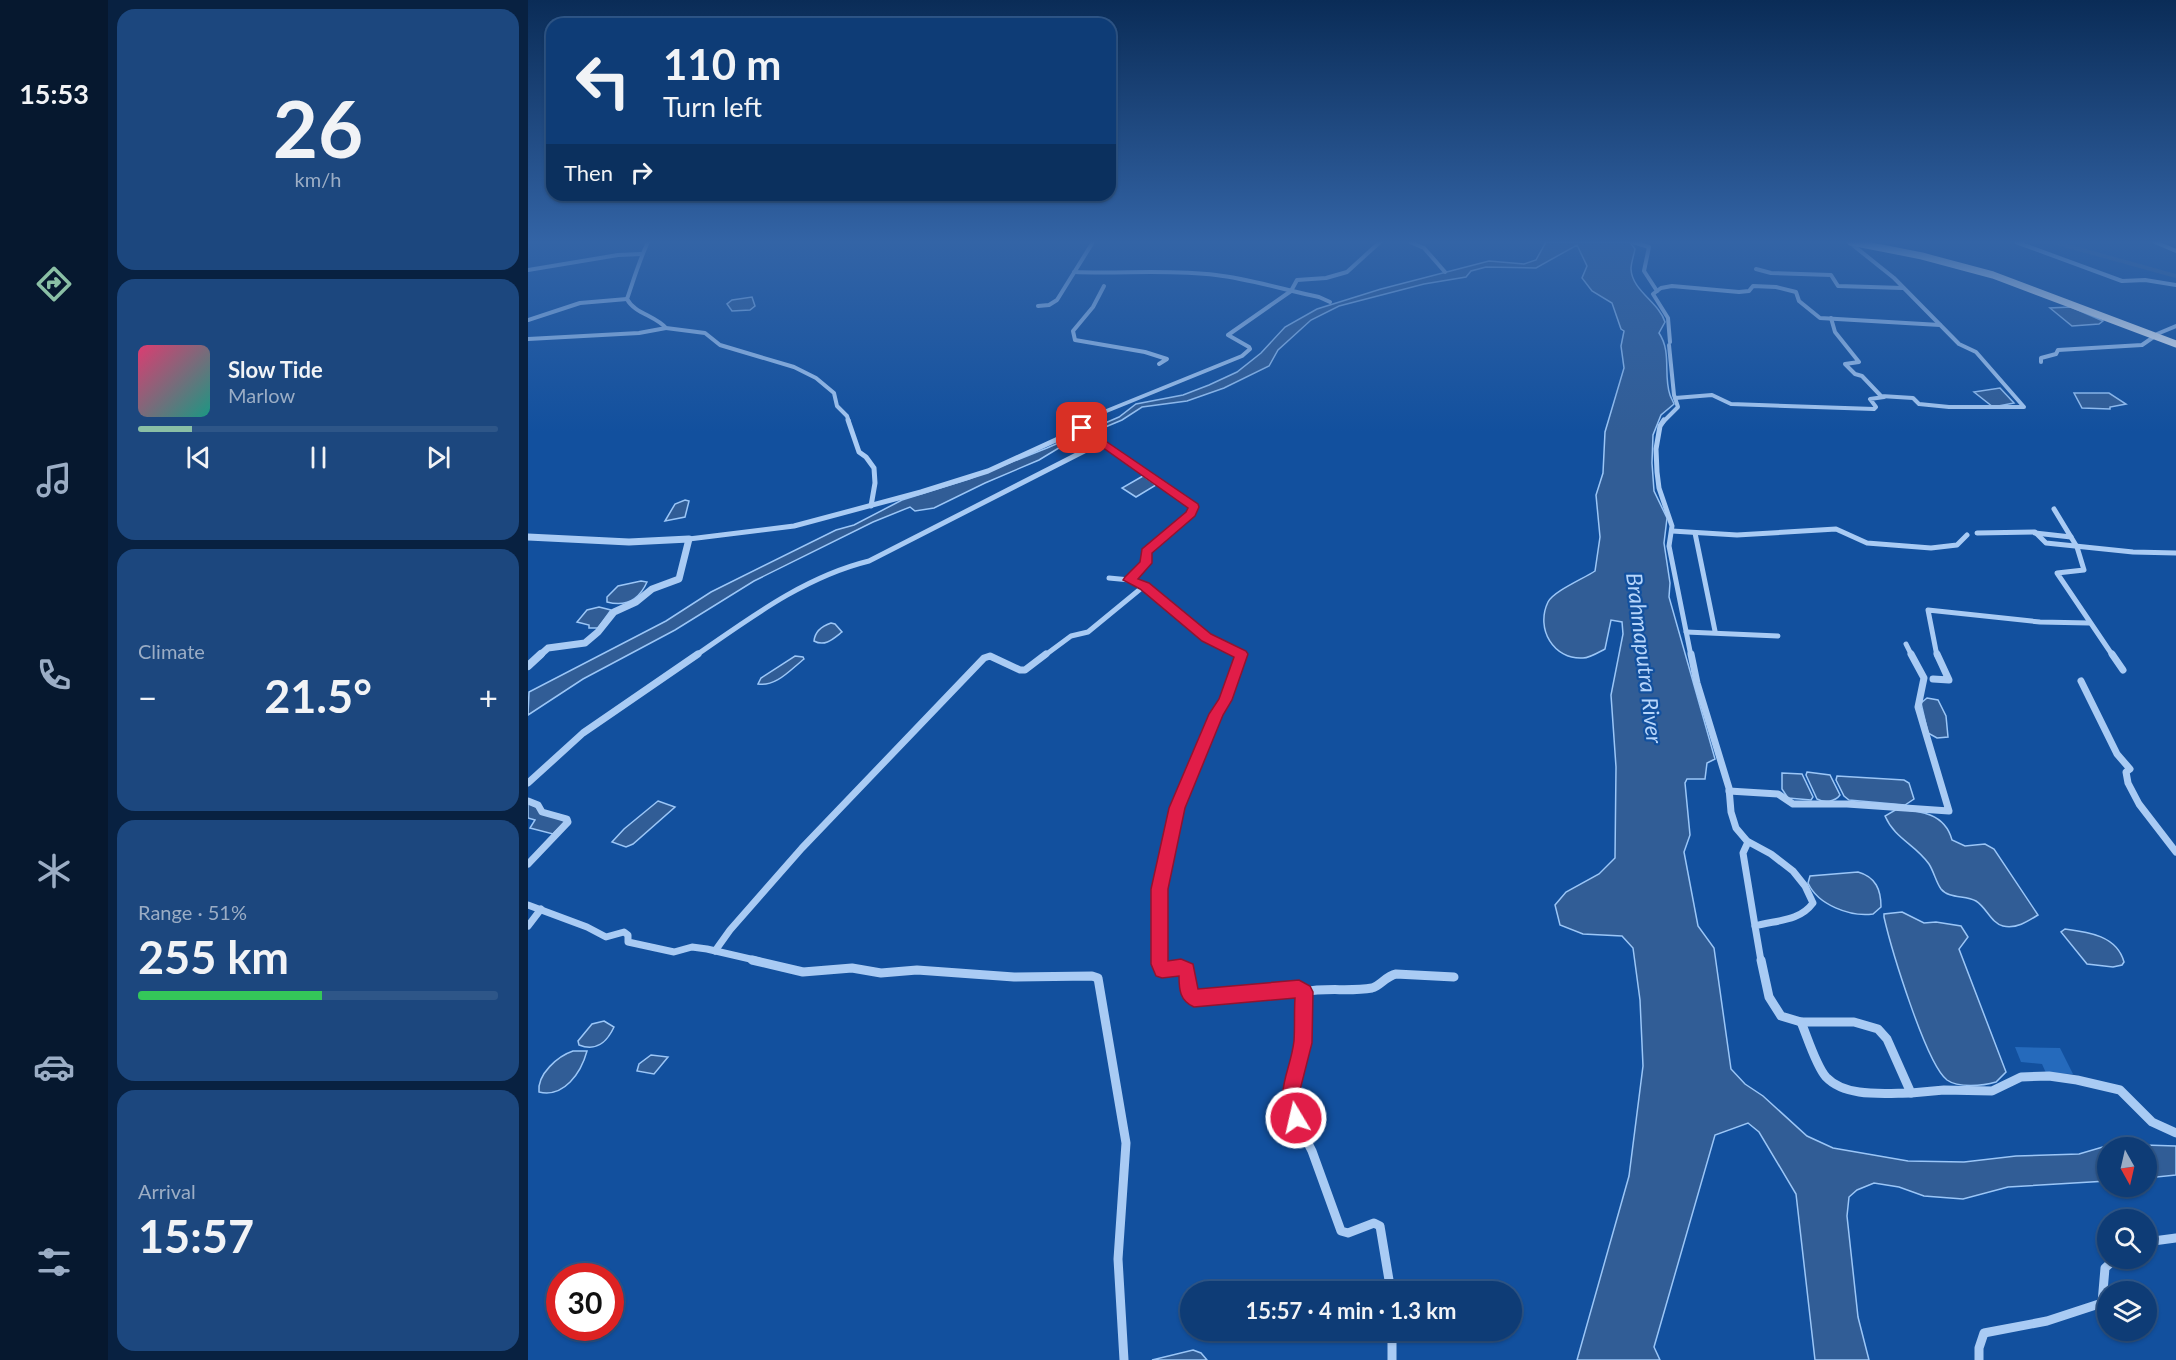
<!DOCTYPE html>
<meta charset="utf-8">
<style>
body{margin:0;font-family:Lato,sans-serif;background:#1c477e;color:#f1f3f6;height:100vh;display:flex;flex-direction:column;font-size:22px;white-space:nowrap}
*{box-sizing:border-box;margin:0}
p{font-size:20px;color:#9badc5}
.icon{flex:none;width:33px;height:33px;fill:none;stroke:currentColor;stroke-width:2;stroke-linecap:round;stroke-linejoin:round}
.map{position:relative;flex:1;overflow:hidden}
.side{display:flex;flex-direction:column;gap:9px;padding:9px;background:#082141;width:420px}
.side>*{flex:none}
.guide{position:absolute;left:18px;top:18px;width:570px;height:183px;border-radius:18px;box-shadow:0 2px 4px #0004,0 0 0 2px #2e5688;background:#0e3c76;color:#f1f3f6;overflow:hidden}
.needle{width:39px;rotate:172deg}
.controls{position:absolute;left:1569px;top:1137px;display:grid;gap:12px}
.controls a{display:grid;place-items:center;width:60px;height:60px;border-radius:50%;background:#0e3c76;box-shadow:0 2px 4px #0004,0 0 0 2px #2e5688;font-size:30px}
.speed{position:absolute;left:18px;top:1263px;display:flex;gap:12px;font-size:30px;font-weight:700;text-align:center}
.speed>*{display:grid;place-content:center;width:78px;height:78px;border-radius:50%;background:#0e3c76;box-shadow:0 2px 4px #0004,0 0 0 2px #2e5688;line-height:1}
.speed .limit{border:9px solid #d22;background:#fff;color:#111}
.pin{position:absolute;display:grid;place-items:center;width:51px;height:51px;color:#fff;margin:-26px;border-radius:12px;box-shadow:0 3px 9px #0006}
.me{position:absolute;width:66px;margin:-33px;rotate:351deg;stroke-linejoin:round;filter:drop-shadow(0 0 4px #0008)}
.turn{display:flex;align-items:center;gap:21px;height:126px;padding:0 18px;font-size:27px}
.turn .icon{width:78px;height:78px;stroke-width:2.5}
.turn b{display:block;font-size:42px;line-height:51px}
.then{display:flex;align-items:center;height:57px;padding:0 18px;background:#0003;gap:12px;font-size:22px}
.big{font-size:45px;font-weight:700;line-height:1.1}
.side .tile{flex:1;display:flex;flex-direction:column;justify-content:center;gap:9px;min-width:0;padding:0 21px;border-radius:18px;background:#1c477e}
.side .dial{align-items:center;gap:0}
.dial b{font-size:78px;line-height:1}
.song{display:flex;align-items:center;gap:18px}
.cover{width:72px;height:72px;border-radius:9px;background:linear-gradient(135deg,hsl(340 70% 55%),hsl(170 70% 35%))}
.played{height:6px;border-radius:3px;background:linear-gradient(90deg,#8abfa5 15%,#2e5688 15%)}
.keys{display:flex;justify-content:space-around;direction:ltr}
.heat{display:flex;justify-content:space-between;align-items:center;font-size:33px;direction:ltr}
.charge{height:9px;border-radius:4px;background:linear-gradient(90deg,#34c759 51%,#2e5688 0)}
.trip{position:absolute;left:652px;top:1281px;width:342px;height:60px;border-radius:30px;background:#0e3c76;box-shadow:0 2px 4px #0004,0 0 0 2px #2e5688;font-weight:700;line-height:60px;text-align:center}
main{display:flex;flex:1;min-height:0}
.tab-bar{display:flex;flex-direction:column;width:108px;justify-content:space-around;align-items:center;background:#06182f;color:#9badc5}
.tab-bar .icon{width:42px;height:42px}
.tab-bar .on{color:#8abfa5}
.tab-bar b{font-size:27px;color:#f1f3f6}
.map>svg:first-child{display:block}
.green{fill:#256abc}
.water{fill:#315d96;stroke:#9bc6f7;stroke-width:1.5}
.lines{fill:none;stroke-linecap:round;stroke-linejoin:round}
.canal{stroke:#315d96;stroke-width:4}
.minor-far3{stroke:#a9cbf4;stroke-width:4}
.minor-far2{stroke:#a9cbf4;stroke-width:5}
.minor-far1{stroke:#a9cbf4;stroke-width:7}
.minor{stroke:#a9cbf4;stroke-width:9}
.tertiary-far1{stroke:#a9cbf4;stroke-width:7}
.tertiary{stroke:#a9cbf4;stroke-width:8}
.trunk{stroke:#fafcff;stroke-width:7}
.route{fill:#e11d48;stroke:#92132f;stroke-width:1.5}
.labels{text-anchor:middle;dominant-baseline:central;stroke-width:4.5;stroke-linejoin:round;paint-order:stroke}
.water-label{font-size:22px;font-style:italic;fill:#b6d5fb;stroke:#12509e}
</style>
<main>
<nav class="tab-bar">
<b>15:53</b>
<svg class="icon on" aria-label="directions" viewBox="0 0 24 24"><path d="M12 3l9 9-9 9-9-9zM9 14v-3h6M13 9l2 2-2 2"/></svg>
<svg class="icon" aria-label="music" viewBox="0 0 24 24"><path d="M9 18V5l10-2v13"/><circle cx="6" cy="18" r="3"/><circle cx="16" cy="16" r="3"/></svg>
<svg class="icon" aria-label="phone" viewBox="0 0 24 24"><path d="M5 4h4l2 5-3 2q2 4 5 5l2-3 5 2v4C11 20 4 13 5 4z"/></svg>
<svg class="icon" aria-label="climate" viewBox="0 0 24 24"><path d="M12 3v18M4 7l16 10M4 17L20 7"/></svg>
<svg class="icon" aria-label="car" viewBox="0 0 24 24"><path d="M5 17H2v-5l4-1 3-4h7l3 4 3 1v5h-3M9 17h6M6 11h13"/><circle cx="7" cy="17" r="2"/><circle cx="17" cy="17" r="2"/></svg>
<svg class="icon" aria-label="filters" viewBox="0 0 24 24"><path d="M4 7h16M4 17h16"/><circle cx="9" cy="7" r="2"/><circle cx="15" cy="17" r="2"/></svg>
</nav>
<section class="side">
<div class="tile dial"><b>26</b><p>km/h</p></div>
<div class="tile">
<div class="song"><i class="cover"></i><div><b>Slow Tide</b><p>Marlow</p></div></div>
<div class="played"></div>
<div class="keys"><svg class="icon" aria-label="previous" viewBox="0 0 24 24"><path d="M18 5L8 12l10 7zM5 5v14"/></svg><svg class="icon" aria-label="pause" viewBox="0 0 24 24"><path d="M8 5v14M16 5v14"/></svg><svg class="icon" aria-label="next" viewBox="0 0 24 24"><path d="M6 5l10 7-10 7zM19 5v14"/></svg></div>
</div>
<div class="tile"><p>Climate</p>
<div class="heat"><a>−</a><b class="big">21.5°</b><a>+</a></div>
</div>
<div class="tile"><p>Range · 51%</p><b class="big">255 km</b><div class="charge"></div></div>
<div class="tile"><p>Arrival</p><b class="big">15:57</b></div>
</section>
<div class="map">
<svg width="1648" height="1360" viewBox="0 0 1648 1360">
<rect width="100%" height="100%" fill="#12509e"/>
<path class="green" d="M 1487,1047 L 1532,1048 L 1545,1074 L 1518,1073 L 1514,1064 L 1493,1062 Z"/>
<g class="water">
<path d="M 1018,242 L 1102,242 L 1107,249 C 1106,255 1103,263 1103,269 C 1104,291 1131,302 1137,322 L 1131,333 C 1144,352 1135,375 1142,395 C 1143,398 1145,401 1146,404 L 1133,415 L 1125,435 L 1124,463 L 1126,491 L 1139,518 L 1136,543 L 1142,583 L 1141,597 L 1187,759 L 1179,763 L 1177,779 L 1159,779 L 1157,783 L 1162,835 L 1156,852 L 1170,926 L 1186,948 L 1203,1069 L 1217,1084 L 1235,1096 L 1279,1136 L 1305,1148 L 1380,1161 L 1436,1162 L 1488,1156 L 1551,1154 L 1585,1144 L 1648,1146 L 1648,1175 L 1619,1178 L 1618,1148 L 1580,1148 L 1579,1181 L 1480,1187 L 1435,1199 L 1396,1196 L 1371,1187 L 1346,1183 L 1329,1190 L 1321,1197 L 1319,1216 L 1330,1317 L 1341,1360 L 1287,1360 L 1268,1194 L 1231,1132 L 1220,1123 L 1187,1135 L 1126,1347 L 1132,1360 L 1049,1360 L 1101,1176 L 1115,1066 L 1112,1000 L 1105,948 L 1094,936 L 1055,934 L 1032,925 L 1027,905 L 1038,892 L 1071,874 L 1087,858 L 1088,767 L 1083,695 L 1095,634 L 1094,622 L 1083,620 L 1077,649 C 1071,652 1062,658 1055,658 C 1026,660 1007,629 1020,602 C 1026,591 1055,579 1067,571 L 1072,537 L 1068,495 L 1075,473 L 1077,432 L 1096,368 L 1093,346 L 1096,331 L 1093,329 L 1084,303 L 1064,291 L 1054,278 L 1059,266 L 1049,245 L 1008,268 L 958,267 L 943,271 L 938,277 L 896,284 L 811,306 L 783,320 L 750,350 L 741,366 L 696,388 L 659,401 L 614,407 L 594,420 L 539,443 L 511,460 L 457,483 L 406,508 L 387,511 L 382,507 L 345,522 L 226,581 L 147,630 L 55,679 L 0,715 L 1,692 L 138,621 L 183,592 L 308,530 L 326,525 L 374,500 L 441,479 L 519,448 L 591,417 L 608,404 L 655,395 L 681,385 L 709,372 L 733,353 L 757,327 L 789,309 L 853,289 L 961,261 L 996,264 L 1008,260 Z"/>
<path d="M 224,297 L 227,306 L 222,310 L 204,311 L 199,304 L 204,300 Z"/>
<path d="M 1543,307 L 1575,321 L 1571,324 L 1544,326 L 1522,308 Z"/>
<path d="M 1472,388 L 1486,403 L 1465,407 L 1446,392 Z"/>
<path d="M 1546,393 L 1581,393 L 1598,404 L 1582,407 L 1582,409 L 1554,408 Z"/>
<path d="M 615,476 L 628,485 L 608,497 L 594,488 Z"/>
<path d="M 157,500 L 161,501 L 157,517 L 137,521 L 147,504 Z"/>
<path d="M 113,581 L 119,582 C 111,600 98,607 79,602 L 79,597 L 90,586 Z"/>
<path d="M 71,607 L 83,610 L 70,628 L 61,628 L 61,625 L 49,622 L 59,610 Z"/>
<path d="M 303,623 L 307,624 L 314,632 C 305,639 297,647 286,641 C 287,631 294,626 303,623 Z"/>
<path d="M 267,656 L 275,657 L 276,659 C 262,670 248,687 230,684 L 233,678 Z"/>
<path d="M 1399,698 L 1410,700 L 1418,716 L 1420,737 L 1409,738 L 1400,733 L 1393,703 Z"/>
<path d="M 1279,772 L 1302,775 L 1312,795 C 1307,802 1296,803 1289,799 L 1278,775 Z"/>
<path d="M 1254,773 L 1274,774 L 1285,797 L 1283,800 L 1260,798 L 1254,789 Z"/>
<path d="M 1309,776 L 1376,780 L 1381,783 L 1386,799 L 1377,805 L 1321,800 L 1316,796 L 1308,780 Z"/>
<path d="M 130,801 L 147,807 L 105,844 L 98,847 L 84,842 L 96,829 Z"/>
<path d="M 0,803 L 36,821 L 37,822 L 25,834 L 2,828 L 7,820 L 0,818 Z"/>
<path d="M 1369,809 C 1392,811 1417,813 1424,840 L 1437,846 L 1457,844 L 1466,849 L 1510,915 C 1499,922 1488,929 1475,926 C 1463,923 1459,908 1448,901 C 1438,895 1421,899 1413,889 C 1408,882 1406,872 1401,864 C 1387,844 1367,839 1357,816 Z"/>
<path d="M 1330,872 C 1348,877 1353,890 1353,907 L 1345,914 C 1322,917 1290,905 1280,883 L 1282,876 Z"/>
<path d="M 1374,912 L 1396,923 L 1408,922 L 1433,926 L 1440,937 L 1431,949 L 1478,1072 L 1468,1082 C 1455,1086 1430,1088 1419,1080 C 1398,1064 1363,948 1356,917 L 1356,914 Z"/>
<path d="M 1537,929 C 1561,932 1589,936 1596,962 L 1594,965 L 1585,967 L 1559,964 L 1533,932 Z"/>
<path d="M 76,1021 L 86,1027 C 79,1042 69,1052 51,1045 L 50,1041 L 64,1024 Z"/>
<path d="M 45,1051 L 59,1051 C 53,1073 36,1098 11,1092 C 9,1074 30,1056 45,1051 Z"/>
<path d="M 123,1055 L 140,1057 L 126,1074 L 109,1071 L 111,1064 Z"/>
<path d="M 665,1350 L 673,1353 L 679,1360 L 624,1360 Z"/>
</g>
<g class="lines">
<path class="canal" d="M 1525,242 L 1648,276"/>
<g class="minor-far3">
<path d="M 120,242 C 111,261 106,279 99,299 C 106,313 128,316 138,328 L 177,333 L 192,345 L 266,367 L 288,378 L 306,393 L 309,406 L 319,416 L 321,422"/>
<path d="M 882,242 L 896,248 L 917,272"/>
<path d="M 1105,242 L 1121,247 L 1116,271 L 1129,291"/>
<path d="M 1488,242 L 1594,281 L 1617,280 L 1648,285"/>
<path d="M 1627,242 L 1648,251"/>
<path d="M 1228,269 L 1243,273 L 1303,275 L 1310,286 L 1375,288"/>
<path d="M 0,270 L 90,255 L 113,254"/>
<path d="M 546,272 C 593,274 641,269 688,275 C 722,279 757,290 791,297 L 802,302"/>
<path d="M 576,286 L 565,307 L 545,331 L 547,340 L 617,352 L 639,359 L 631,364"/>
<path d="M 510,306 L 521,305 L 529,300 L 565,242"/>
<path d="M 1303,318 L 1307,332 L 1331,362 L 1317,364 L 1327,374 L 1334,376 L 1353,396 L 1385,398 L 1391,404 L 1421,407 L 1496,407 L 1448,352 L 1431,344 L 1366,278 L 1321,242"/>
<path d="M 0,320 L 52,303 L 99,299"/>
<path d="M 1629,334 L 1648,326"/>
<path d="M 0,339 L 111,333 L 138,328"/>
<path d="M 1142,342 L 1140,318 L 1125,294 L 1133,288 L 1144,286 L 1211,292 L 1221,291 L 1225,286 L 1248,287 L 1268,292 L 1271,301 L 1292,318 L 1412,325"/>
<path d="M 1513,362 L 1513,358 L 1528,354 L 1530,350 L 1614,345 L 1627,336"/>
<path d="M 1147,398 L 1184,395 L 1203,404 L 1346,409 L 1348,407 L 1342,399 L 1356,397"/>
<path d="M 557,422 L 571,414 L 714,356 L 722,349 L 721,347 L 700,335 L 763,291 L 769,280 L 798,278 L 819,272 L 852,242"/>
<path d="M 1135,422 L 1150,407 L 1146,395 L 1141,345"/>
</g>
<g class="minor-far2">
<path d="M 320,420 L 331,452 L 338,457 L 346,468 L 347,483 L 343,506"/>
<path d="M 1136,420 L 1132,426 L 1128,449 L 1129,472 L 1131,488 L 1144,526 L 1141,546 L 1163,656"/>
<path d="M 551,429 L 559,420"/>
<path d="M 1526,509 L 1549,547 L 1556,570 L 1529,573 L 1585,656"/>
<path d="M 1144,531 L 1209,535 L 1308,529 L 1339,543 L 1403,548 L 1429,545 L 1439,535"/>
<path d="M 1167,533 L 1187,631"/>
<path d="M 1449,533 L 1507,532 L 1518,543 L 1605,552 L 1648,553"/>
<path d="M 1507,533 L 1543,537"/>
<path d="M 161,539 L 266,526 L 393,492 L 460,471 L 554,428 L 666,507 L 663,513 L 619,552 L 618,563 L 602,580 L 616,586 L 678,637 L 714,654 L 713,656"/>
<path d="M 581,578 L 602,580"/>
<path d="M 1158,632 L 1250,636"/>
<path d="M 1378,644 L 1384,656"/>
<path d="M 167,656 C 222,618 276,577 341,561 L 572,443"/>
<path d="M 516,656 L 543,636 L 560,632 L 616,586"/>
<path d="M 1409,656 L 1400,610 L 1512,622 L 1561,623"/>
</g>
<g class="minor-far1">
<path d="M 1163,654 L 1169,683 L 1201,788 L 1203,812 L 1208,828 L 1219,841 L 1243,854 L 1265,871 L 1277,886 L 1285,903 C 1271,922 1248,920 1227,926 L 1233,961"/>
<path d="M 1584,654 L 1595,670"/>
<path d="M 1405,679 L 1421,680 L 1409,654"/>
<path d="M 1553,681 L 1589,754 L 1602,769 L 1598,772 L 1600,783 L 1611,804 L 1648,852"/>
<path d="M 0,783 L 55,733 L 170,654"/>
<path d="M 1201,791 L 1250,794 L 1265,804 L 1319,804 L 1421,811 L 1390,707 L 1396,678 L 1383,654"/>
<path d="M 0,801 L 10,805 L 14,812 L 39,819 L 40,822 L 0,864"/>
<path d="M 1220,842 L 1215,853 L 1227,926"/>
<path d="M 0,905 L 59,927 L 78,937 L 96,932 L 100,935 L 100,942 L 146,952 L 164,947 L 179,949 L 231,961"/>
<path d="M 0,926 L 13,909"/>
<path d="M 187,951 L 202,930 L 274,848 L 456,658 L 462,656 L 492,670 L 497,670 L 518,654"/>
<path d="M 633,961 L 630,905 L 649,808 L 697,700 L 714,654"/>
</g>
<g class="minor">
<path d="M 224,960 L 275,972 L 324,968 L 353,973 L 389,970 L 486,977 L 564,976 L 570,978 L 598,1143 L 590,1259 L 596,1360"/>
<path d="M 633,960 L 633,968 L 657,968 L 661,992 L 666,998 C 700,994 742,982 776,992 L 775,1043 L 763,1081 L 764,1100 L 769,1122 L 784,1151 L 813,1231 L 820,1233 L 846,1223 L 852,1226 L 863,1292"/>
<path d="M 1233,960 L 1241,997 L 1253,1016 L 1273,1022 L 1326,1022 L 1350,1029 L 1359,1039 L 1383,1093 L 1416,1090 L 1464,1091 L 1493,1077 L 1521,1076 L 1549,1080 L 1592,1090 L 1624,1122 L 1648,1133"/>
<path d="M 776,992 C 798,987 821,992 844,988 C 852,986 858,976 868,974 L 926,977"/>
<path d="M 1273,1022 C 1279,1036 1288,1066 1298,1077 C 1318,1098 1357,1093 1383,1093"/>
<path d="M 1618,1242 L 1648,1238"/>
<path d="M 864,1330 L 864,1360"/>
<path d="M 1451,1360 L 1451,1348 L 1456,1333 L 1519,1321 L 1574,1303 L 1577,1268 L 1588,1258"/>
</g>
<path class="tertiary-far1" d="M 0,537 L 101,542 L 161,539 L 151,579 L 124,589 L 108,602 L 86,612 L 70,632 L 57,643 L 20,648 L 11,656"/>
<path class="tertiary" d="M 0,666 L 13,654"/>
<path class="trunk" d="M 1323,242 L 1394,256 L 1465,275 L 1648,344"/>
</g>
<linearGradient id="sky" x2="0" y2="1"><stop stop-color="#0a2c57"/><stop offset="0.56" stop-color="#3364a6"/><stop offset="1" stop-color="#3364a6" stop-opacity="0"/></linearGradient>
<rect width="1648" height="432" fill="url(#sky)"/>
<path class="route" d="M 554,425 L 670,504 L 671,507 L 667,516 L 624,553 L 624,563 L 610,579 L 621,583 L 683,634 L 718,651 L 720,654 L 704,700 L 695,715 L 657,808 L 640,889 L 640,961 L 653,959 L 665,964 L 670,989 L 771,980 L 782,986 L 785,992 L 784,1043 L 772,1090 L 777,1118 L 774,1124 L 768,1127 L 761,1124 C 746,1089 762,1074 766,1041 C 767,1027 766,1012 767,998 L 666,1007 C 652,1001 651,990 651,976 L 634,978 L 628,976 L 623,964 L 623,889 L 641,808 L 681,714 L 691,699 L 706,657 L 674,641 L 612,589 L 595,580 L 597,577 L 612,562 L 614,549 L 658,512 L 660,508 L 550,430 L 550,426 Z"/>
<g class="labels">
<g class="water-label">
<text transform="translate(1117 658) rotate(83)">Brahmaputra River</text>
</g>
</g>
</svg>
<div class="controls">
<a><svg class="needle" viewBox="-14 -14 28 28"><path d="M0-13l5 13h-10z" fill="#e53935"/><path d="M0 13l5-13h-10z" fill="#9badc5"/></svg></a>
<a><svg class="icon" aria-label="search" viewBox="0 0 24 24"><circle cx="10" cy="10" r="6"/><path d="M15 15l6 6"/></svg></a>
<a><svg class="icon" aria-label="layers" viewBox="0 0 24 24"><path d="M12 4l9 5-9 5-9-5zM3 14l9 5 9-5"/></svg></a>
</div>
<div class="speed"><div class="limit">30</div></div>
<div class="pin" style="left:554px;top:428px;background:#d93025"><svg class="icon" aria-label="arrive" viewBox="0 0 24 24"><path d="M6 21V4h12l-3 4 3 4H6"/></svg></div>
<svg class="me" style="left:768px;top:1118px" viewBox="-20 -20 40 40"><circle r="17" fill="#e11d48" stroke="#fff" stroke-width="3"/><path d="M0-11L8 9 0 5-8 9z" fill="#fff"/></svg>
<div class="trip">15:57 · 4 min · 1.3 km</div>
<div class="guide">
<div class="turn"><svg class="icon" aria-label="left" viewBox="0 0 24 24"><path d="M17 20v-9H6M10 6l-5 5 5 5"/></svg><div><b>110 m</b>Turn left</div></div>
<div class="then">Then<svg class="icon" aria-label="right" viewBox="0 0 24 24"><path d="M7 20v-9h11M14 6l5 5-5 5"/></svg></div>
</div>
</div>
</main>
